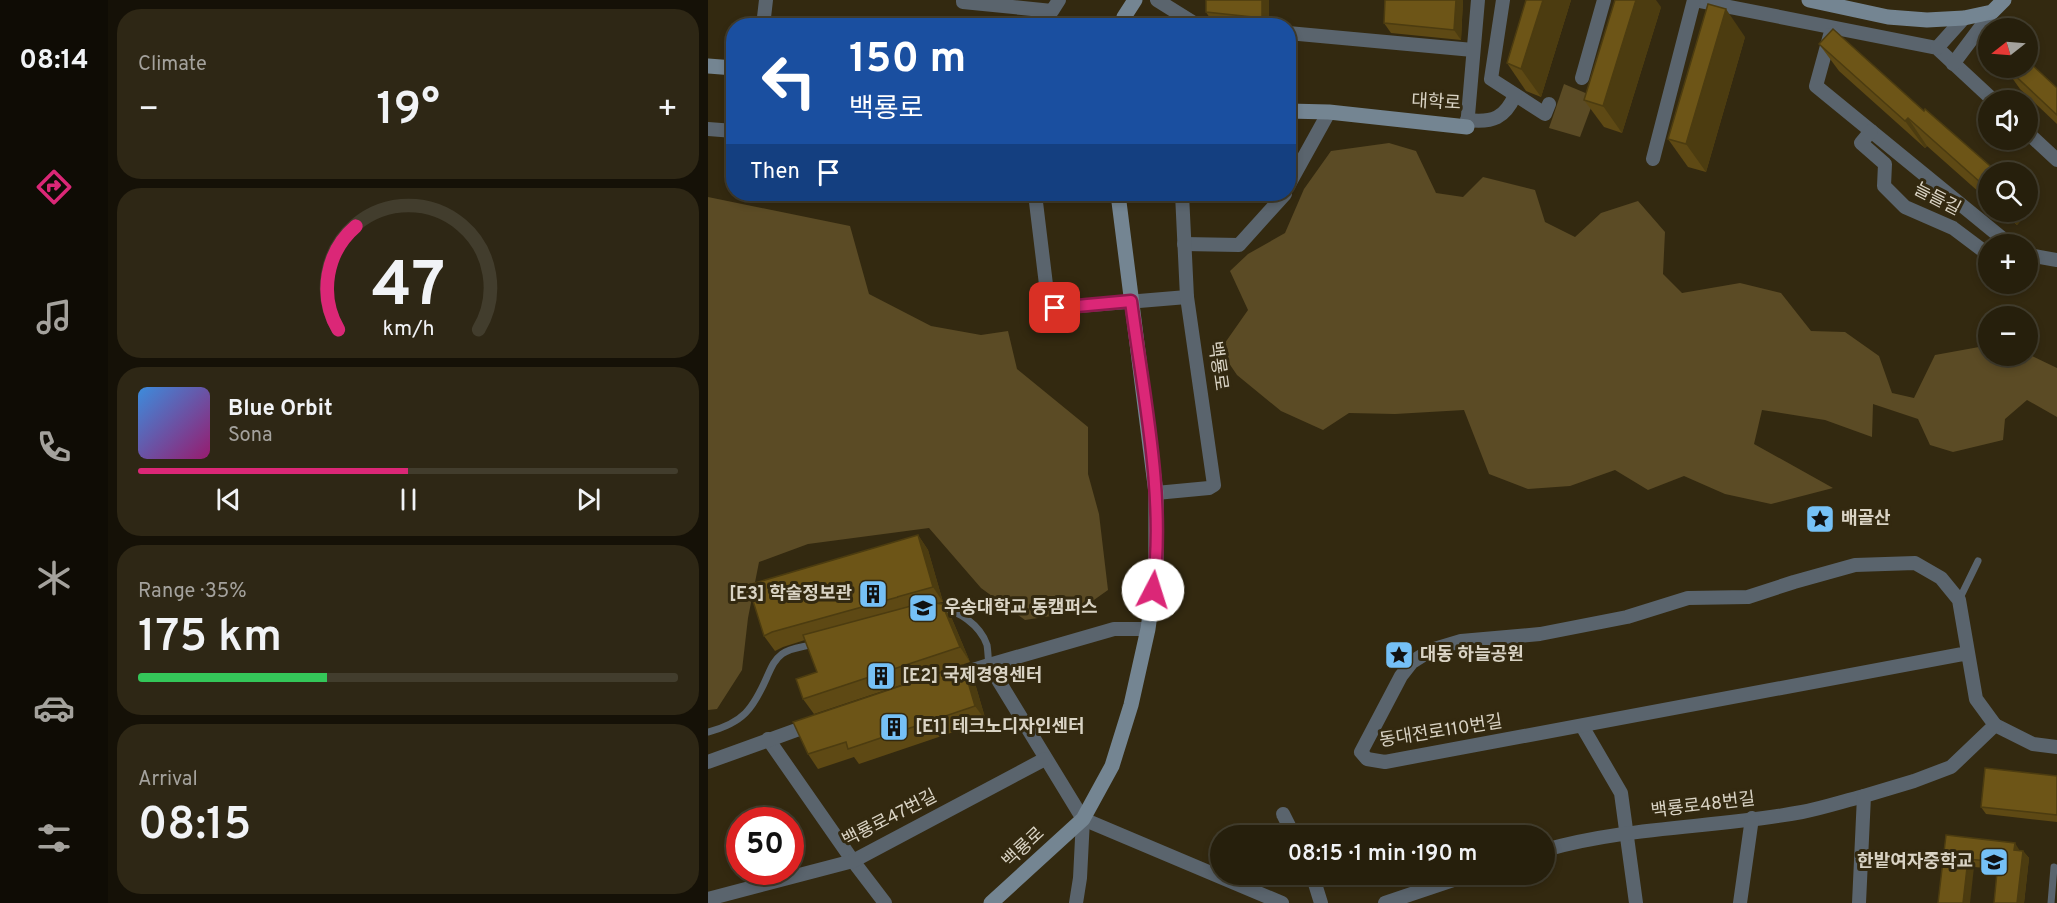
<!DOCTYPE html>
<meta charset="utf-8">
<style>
body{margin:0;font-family:Overpass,"Noto Sans KR",sans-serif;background:#2e2715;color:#f1f3f6;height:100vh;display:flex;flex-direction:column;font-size:22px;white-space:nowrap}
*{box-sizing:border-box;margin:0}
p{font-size:20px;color:#a4a29d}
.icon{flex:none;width:33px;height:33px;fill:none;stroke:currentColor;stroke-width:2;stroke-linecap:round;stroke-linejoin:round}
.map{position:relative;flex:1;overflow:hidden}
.drawer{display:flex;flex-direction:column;gap:9px;padding:9px;background:#151107;width:600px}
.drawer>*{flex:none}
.hud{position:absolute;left:18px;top:18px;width:570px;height:183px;border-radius:24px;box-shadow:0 3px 9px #0003,0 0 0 2px #423d2d;background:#1a4fa0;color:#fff;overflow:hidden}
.needle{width:39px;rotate:253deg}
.tools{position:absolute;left:1270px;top:18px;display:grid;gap:12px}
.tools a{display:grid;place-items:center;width:60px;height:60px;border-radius:50%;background:#261f0c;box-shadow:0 3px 9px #0003,0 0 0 2px #423d2d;font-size:30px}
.speed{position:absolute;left:18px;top:807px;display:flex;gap:12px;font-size:30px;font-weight:700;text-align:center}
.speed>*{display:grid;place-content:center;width:78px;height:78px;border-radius:50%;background:#261f0c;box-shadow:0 3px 9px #0003,0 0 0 2px #423d2d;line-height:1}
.speed .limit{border:9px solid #d22;background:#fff;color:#111}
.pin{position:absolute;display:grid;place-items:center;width:51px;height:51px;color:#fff;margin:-26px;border-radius:12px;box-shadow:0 3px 9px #0006}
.me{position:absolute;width:66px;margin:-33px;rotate:5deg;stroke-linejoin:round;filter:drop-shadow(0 0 4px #0008)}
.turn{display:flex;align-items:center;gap:21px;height:126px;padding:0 24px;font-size:27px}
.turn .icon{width:78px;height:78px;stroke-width:2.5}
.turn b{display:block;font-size:42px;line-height:51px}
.then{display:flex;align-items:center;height:57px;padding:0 24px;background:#0003;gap:12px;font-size:22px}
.big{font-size:45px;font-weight:600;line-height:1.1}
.drawer .card{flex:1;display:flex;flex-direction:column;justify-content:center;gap:9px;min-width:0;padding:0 21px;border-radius:24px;background:#2e2715}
.drawer .dial{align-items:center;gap:0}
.dial svg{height:156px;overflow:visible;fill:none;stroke:#423d2d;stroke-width:7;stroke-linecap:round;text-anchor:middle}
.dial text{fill:#f1f3f6;stroke:none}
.song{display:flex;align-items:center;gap:18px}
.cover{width:72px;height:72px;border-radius:9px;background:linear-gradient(135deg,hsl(210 70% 55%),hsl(320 70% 35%))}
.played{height:6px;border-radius:3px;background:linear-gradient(90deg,#db2777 50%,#423d2d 50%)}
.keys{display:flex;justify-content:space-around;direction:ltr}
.heat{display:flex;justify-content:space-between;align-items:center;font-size:33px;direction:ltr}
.charge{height:9px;border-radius:4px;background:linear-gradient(90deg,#34c759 35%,#423d2d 0)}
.trip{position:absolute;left:502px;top:825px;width:345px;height:60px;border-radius:30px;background:#261f0c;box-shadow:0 3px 9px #0003,0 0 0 2px #423d2d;font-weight:600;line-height:60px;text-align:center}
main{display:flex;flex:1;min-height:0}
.tab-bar{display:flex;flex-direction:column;width:108px;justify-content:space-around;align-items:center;background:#0f0c05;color:#a4a29d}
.tab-bar .icon{width:42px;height:42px}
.tab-bar .active{color:#db2777}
.tab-bar b{font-size:27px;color:#f1f3f6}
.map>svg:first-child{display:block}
.green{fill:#5b4b25}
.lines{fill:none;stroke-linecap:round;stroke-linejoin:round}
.service{stroke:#5a646d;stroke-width:7}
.minor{stroke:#5a646d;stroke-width:14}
.secondary{stroke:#748592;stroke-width:15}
.wall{fill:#5e4914}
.shaded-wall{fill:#4c3c10}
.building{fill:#6d5517;stroke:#4c3c10;stroke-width:1.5}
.route-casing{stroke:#8e194d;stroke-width:15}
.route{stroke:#db2777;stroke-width:10}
.labels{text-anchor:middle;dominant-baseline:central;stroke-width:6;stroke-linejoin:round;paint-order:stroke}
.street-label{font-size:18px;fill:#d9d3c4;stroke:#332910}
.poi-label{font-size:18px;font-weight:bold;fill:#d9d3c4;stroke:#332910;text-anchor:start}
</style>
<main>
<nav class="tab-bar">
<b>08:14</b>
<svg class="icon active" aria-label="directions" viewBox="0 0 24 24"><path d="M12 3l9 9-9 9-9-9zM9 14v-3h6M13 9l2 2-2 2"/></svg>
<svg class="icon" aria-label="music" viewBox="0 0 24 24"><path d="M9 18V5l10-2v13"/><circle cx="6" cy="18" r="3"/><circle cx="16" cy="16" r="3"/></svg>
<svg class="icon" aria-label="phone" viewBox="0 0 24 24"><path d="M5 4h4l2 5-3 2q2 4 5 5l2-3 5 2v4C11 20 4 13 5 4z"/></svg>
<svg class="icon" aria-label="climate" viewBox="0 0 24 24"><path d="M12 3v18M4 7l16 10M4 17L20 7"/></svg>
<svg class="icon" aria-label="car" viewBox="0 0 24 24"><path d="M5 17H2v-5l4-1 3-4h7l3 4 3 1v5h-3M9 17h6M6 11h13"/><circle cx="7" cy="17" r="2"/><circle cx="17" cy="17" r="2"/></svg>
<svg class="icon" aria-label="filters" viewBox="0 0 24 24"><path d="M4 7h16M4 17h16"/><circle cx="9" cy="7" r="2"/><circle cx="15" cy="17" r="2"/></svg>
</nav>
<section class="drawer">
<div class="card"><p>Climate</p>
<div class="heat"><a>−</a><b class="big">19°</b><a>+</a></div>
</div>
<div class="card dial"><svg viewBox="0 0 100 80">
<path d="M14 69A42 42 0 1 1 86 69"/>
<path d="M14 69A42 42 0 0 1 23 16" stroke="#db2777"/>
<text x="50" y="56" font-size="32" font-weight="700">47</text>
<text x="50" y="72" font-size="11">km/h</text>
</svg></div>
<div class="card">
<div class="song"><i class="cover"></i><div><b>Blue Orbit</b><p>Sona</p></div></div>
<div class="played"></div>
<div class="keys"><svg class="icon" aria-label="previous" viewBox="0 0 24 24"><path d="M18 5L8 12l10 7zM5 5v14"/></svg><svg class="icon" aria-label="pause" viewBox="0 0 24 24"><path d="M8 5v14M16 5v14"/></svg><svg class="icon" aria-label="next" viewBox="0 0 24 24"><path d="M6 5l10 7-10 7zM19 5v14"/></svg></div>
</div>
<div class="card"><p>Range · 35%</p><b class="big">175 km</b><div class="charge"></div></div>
<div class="card"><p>Arrival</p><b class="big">08:15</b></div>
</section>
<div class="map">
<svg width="1349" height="903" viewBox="0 0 1349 903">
<rect width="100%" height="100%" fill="#332910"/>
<g class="green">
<path d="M 856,84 L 887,97 L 872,137 L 841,128 Z"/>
<path d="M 681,143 L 708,151 L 728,193 L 755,197 L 775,177 L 827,190 L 837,222 L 867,237 L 893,213 L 930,201 L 957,232 L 955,274 L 974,293 L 1032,283 L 1073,293 L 1103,331 L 1137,332 L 1171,356 L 1184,393 L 1206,398 L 1227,355 L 1271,347 L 1281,348 L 1281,356 L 1320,356 L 1320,354 L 1349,368 L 1349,417 L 1319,400 L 1297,419 L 1295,440 L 1245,452 L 1222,445 L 1210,419 L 1165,404 L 1164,437 L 1117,420 L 1054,410 L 1046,444 L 1125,488 L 1063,504 L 1017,494 L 976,476 L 940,490 L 907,470 L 862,486 L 820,489 L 781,474 L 756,410 L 687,414 L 641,413 L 615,430 L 573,411 L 529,375 L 512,350 L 540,310 L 522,271 L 540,254 L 577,233 L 596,189 L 623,151 Z"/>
<path d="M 0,197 L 142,226 L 161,294 L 223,326 L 273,335 L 300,331 L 309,369 L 380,427 L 380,474 L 391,514 L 400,590 L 369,612 L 317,620 L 273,588 L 221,528 L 100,544 L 51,562 L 40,618 L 34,670 L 9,709 L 0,710 Z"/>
</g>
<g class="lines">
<g class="service">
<path d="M 1251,600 L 1270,561"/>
<path d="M 229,611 C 249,606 273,627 279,645 C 280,651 280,658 281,665"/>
<path d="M 0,732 C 35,723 45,709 59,677 C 63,668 66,660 74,654 C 82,648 96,647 106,644"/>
<path d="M 1343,903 L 1346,867"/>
</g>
<g class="minor">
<path d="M 255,0 L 255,2 L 344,11 L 351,0"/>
<path d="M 449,0 L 489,25 L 494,26"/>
<path d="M 795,0 L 783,79 L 837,114 L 841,104"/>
<path d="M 986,0 L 1229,48 L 1285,100"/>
<path d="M 55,26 L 58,0"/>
<path d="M 580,33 L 765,50"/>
<path d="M 1122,35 L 1108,86 L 1295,239"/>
<path d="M 1229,48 L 1256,18"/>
<path d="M 1245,64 L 1284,12"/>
<path d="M 874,78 L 896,0"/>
<path d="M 759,120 C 785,123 797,118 807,95"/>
<path d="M 759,127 L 770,0"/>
<path d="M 0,129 L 26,131"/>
<path d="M 1163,131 L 1153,143 L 1177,164 L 1176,186 L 1197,207 L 1245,228 L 1281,255"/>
<path d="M 1320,133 L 1349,160"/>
<path d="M 945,159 L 986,0"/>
<path d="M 580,186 L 621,112"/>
<path d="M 327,194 L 340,301 L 347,308 L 479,297"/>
<path d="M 476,244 L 531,245 L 577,194"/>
<path d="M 1320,255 L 1349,260"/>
<path d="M 448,493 L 501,488 L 506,485 L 479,297 L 474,194"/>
<path d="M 281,665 L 375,819"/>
<path d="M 243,677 L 281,665 L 406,629 L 440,629"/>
<path d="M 1287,725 L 1325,744 L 1349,747"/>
<path d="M 874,726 L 913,793 L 928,903"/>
<path d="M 60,739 L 145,861 L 177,903"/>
<path d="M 0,762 L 105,724"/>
<path d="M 575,814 L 586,836"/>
<path d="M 375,819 L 574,903"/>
<path d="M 837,850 C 921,826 1009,828 1094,812 C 1115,808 1136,801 1156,796"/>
<path d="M 604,874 L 613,903"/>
<path d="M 0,899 L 145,861 L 337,759"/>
<path d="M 368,903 L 372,878 L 375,819"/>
<path d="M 677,903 L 763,874"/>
<path d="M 1032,903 L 1044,818"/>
<path d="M 1151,903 L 1156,796 L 1206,781 L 1243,767 L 1287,725 L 1268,699 L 1251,600 L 1233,578 L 1207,563 L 1147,565 L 1086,582 L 1040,597 L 980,598 L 919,617 L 832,634 L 753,641 L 723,650 L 704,662 L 693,676 L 653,752 L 659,759 L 677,762 L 1260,653"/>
</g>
<g class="secondary">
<path d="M 1101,0 L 1180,17 L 1219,20 L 1256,18 L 1284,12 L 1296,0"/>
<path d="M 413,26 L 416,17 L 427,0"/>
<path d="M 0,66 L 26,68"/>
<path d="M 580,111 L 621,112 L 759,127"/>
<path d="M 283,903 L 375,819 L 404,766 L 423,705 L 440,629 L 448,570 L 448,493 L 410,194"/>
</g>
</g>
<g class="wall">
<path d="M 498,0 L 561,0 L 561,26 L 532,26 L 505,23 L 498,12 Z"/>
<path d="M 677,0 L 755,0 L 753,40 L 683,33 L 676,23 Z"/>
<path d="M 818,0 L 863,0 L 833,97 L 818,91 L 799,63 Z"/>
<path d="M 953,7 L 914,133 L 896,127 L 876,100 Z"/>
<path d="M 1037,37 L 998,172 L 980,167 L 960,139 Z"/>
<path d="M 1111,44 L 1281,172 L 1281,201 L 1219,146 L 1217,148 L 1131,71 Z"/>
<path d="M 1297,68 L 1320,68 L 1349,88 L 1349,124 L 1312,89 Z"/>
<path d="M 1320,210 L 1321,211 L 1309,225 L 1293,212 L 1320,212 Z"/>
<path d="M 210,535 L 220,550 L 235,602 L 230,603 L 244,619 L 262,662 L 106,714 L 95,699 L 109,672 L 97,640 L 75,647 L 67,651 L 56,636 Z"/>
<path d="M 255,665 L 266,680 L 278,721 L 151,764 L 146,757 L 110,769 L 100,754 Z"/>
<path d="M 1349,776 L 1349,822 L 1278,814 L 1273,807 Z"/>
<path d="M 1238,835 L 1315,851 L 1321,858 L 1316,903 L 1286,903 L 1290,869 L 1266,867 Z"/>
</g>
<g class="shaded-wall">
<path d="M 554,0 L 561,0 L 561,26 L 559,26 L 554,18 Z"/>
<path d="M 748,0 L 755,0 L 753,40 L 746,30 Z"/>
<path d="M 835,0 L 863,0 L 833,97 L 813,69 Z"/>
<path d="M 928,0 L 948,0 L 953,7 L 914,133 L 895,106 Z"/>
<path d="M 1018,9 L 1037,37 L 998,172 L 978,144 Z"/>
<path d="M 1200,118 L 1219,146 L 1217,148 L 1197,121 Z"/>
<path d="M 1320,210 L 1321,211 L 1309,225 L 1299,212 L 1320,212 Z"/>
<path d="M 210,535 L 220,550 L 235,602 L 225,587 Z"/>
<path d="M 234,604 L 244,619 L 262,662 L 252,647 Z"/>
<path d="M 255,665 L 266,680 L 278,721 L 267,706 Z"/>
<path d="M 1307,843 L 1312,851 L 1306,850 Z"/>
<path d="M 1315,851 L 1321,858 L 1316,903 L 1309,903 Z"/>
<path d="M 1260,859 L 1266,867 L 1262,903 L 1255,903 Z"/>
</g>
<g class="building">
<path d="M 498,0 L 554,0 L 554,18 L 498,12 Z"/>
<path d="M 677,0 L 748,0 L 746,30 L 676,23 Z"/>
<path d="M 818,0 L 835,0 L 813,69 L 799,63 Z"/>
<path d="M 907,0 L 928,0 L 895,106 L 876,100 Z"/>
<path d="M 1000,4 L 1018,9 L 978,144 L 960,139 Z"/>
<path d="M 1125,29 L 1216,111 L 1217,109 L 1289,172 L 1281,172 L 1281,190 L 1200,118 L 1197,121 L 1111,44 Z"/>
<path d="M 1320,61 L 1349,88 L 1349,115 L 1299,68 L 1320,68 Z"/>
<path d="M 210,535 L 225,587 L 189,597 L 190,597 L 64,632 L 56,636 L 40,585 Z"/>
<path d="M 218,602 L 234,604 L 252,647 L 95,699 L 88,679 L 109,672 L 95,635 Z"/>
<path d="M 255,665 L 267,706 L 140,749 L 138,742 L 100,754 L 85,722 Z"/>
<path d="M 1277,768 L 1349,776 L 1349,815 L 1273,807 Z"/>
<path d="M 1238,835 L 1307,843 L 1306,850 L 1315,851 L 1309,903 L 1286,903 L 1290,862 L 1260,859 L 1255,903 L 1230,903 Z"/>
</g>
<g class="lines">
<g class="route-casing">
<path id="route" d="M 347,308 L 423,301 C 435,393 458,498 445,590"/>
</g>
<use href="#route" class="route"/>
</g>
<defs>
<g id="sight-square" transform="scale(1.5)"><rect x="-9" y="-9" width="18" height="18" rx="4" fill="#75c0f6" stroke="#332910"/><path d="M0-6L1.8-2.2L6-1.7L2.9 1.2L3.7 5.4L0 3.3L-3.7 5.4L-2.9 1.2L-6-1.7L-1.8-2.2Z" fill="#111"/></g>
<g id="building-square" transform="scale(1.5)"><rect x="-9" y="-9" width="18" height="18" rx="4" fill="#75c0f6" stroke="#332910"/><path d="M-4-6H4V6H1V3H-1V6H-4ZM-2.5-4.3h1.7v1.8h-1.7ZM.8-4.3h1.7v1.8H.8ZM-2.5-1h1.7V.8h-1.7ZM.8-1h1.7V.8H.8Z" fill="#111"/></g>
<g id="university-square" transform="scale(1.5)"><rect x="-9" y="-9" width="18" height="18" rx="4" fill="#75c0f6" stroke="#332910"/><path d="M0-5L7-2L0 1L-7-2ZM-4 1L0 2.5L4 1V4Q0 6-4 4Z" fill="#111"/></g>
<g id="school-square" transform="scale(1.5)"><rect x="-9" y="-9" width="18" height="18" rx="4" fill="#75c0f6" stroke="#332910"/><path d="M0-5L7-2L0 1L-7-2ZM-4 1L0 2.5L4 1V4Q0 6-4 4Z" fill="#111"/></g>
</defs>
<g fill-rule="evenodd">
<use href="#sight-square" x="1112" y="519"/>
<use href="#building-square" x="165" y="594"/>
<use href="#university-square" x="215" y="608"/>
<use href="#sight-square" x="691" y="655"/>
<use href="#building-square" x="173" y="676"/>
<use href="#building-square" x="186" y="727"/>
<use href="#school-square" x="1286" y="862"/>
</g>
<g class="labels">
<g class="street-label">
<text transform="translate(728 103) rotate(3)">대학로</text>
<text transform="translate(1229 200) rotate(27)">늘들길</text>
<text transform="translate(509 366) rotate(82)">백룡로</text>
<text transform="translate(733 732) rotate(-9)">동대전로110번길</text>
<text transform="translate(995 806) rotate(-7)">백룡로48번길</text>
<text transform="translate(182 819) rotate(-27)">백룡로47번길</text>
<text transform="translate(316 848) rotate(-43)">백룡로</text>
</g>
<g class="poi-label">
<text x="1133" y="519">배골산</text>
<text x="144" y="594" text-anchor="end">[E3] 학술정보관</text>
<text x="236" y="608">우송대학교 동캠퍼스</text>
<text x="712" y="655">대동 하늘공원</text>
<text x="194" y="676">[E2] 국제경영센터</text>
<text x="207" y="727">[E1] 테크노디자인센터</text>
<text x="1265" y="862" text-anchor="end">한밭여자중학교</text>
</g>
</g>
</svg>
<div class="tools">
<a><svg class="needle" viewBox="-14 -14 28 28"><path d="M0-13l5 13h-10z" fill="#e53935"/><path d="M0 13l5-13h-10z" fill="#a4a29d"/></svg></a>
<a><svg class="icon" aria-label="sound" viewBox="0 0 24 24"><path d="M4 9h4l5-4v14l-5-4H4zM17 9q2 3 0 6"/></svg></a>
<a><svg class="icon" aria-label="search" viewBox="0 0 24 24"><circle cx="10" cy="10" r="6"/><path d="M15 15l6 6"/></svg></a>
<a>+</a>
<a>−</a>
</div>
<div class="speed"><div class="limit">50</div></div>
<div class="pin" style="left:347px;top:308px;background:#d93025"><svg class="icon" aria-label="arrive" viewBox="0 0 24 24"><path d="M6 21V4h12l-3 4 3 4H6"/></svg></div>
<svg class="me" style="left:445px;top:590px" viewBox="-20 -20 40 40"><circle r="19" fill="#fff"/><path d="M0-13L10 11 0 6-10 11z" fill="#db2777"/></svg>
<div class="trip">08:15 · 1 min · 190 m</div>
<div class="hud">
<div class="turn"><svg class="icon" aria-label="left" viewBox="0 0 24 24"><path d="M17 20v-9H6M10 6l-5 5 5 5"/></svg><div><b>150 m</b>백룡로</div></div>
<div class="then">Then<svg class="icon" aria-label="arrive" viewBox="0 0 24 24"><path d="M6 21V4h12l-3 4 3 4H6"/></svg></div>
</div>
</div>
</main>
